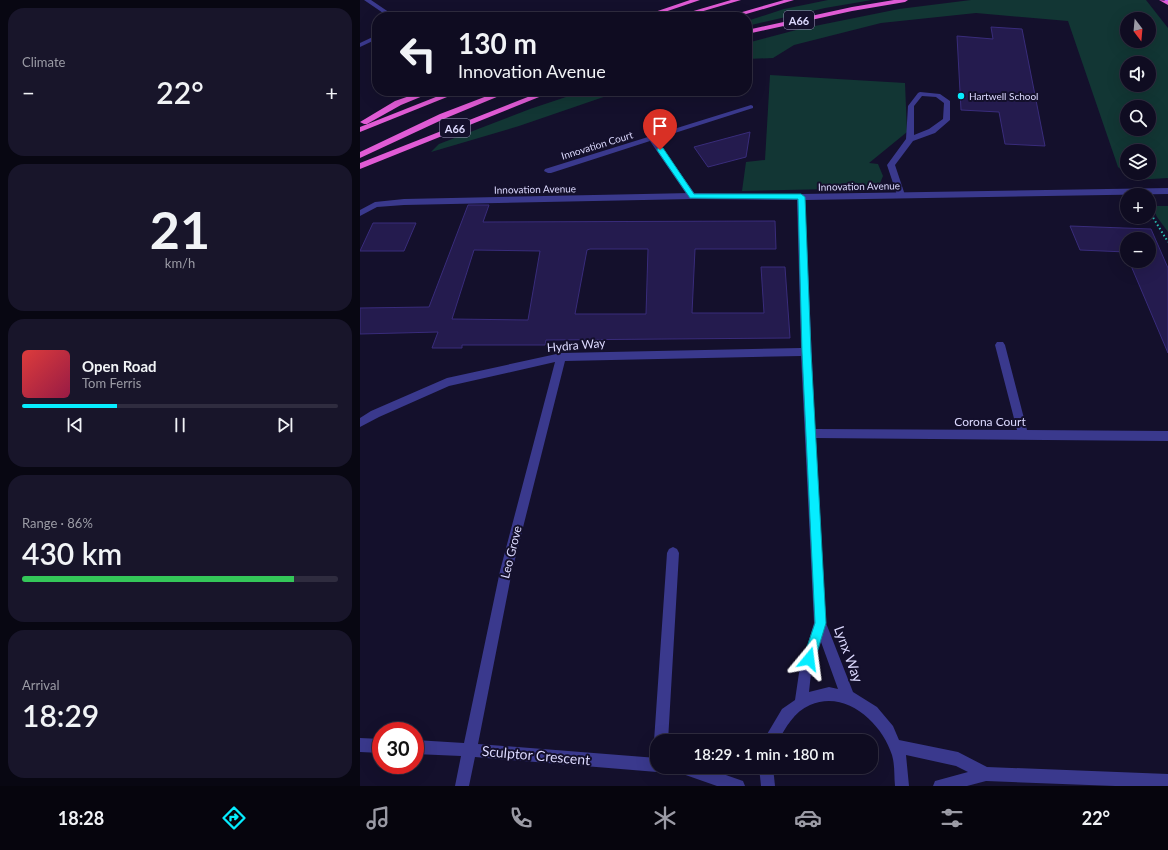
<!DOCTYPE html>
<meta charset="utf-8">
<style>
body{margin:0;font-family:Lato,sans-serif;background:#18152a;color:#f1f3f6;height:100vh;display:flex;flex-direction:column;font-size:15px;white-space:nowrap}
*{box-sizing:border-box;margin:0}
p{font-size:13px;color:#9b9ba5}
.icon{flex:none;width:22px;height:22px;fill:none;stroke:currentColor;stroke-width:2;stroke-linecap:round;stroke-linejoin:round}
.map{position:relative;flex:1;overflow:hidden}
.drawer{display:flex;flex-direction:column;gap:8px;padding:8px;background:#080712;width:360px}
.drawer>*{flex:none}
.hud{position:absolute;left:12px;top:12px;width:380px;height:84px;border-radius:16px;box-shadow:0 4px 16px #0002,0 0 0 1px #2f2c3f;background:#0f0c21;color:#f1f3f6;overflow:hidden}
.needle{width:26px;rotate:164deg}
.buttons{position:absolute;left:760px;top:12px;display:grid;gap:8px}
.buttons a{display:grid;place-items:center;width:36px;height:36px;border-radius:50%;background:#0f0c21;box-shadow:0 4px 16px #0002,0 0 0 1px #2f2c3f;font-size:20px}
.speed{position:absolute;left:12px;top:722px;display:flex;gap:8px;font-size:20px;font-weight:700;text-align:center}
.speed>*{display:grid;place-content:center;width:52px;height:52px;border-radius:50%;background:#0f0c21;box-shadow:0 4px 16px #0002,0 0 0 1px #2f2c3f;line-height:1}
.speed .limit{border:6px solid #d22;background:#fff;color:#111}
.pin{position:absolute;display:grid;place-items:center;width:34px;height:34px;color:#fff;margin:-41px -17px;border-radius:50% 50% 50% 0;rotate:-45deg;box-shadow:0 0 4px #0007}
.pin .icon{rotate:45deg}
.me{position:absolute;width:44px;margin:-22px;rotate:16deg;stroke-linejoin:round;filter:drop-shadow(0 0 3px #0008)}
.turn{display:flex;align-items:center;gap:14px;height:84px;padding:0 20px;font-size:18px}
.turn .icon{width:52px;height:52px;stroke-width:2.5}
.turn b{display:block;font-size:28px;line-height:34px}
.big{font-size:30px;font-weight:600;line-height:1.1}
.drawer .widget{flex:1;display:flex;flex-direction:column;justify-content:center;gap:6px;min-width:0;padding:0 14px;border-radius:16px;background:#18152a}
.drawer .dial{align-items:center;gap:0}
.dial b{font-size:52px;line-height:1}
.song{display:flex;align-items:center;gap:12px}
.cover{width:48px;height:48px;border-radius:6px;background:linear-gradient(135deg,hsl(0 70% 55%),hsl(340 70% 35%))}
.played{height:4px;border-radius:2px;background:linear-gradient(90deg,#06edff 30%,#2f2c3f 30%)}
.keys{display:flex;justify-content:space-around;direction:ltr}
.heat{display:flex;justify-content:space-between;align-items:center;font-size:22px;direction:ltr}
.charge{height:6px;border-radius:3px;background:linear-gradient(90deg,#34c759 86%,#2f2c3f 0)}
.trip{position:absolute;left:290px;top:734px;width:228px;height:40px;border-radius:16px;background:#0f0c21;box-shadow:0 4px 16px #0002,0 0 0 1px #2f2c3f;font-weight:600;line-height:40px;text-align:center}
.dock{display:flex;height:64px;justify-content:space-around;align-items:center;background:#06050d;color:#9b9ba5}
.dock .icon{width:28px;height:28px}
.dock .active{color:#06edff}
.dock b{font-size:18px;color:#f1f3f6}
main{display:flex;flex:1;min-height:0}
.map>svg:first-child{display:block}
.green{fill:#123634;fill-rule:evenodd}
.building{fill:#241b4e;stroke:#392c7b;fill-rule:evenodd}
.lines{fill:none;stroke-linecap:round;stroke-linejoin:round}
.path{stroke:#2ac3b6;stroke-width:2;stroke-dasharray:1.5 2.5;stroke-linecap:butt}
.service{fill:#3a398d;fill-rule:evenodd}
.minor{fill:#3a398d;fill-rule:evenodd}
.primary{fill:#c061ff;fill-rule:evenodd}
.trunk{fill:#e05bd5;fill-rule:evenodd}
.route{fill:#06edff;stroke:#049aa6}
.poi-dot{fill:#06edff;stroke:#14102c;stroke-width:1.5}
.labels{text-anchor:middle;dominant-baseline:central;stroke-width:4;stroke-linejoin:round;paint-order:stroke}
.far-poi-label{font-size:10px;fill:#dddaff;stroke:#14102c;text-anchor:start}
.far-street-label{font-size:10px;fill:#dddaff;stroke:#14102c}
.shield{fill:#14102c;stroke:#a19dc0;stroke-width:1}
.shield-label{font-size:11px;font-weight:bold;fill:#dddaff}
.street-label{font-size:12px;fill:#dddaff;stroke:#14102c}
.near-street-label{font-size:14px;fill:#dddaff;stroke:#14102c}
</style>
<main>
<section class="drawer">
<div class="widget"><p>Climate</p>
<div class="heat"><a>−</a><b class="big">22°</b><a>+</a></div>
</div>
<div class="widget dial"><b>21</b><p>km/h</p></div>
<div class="widget">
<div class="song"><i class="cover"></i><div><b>Open Road</b><p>Tom Ferris</p></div></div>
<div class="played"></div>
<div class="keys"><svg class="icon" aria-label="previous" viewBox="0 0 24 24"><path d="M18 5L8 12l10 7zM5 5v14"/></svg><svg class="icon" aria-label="pause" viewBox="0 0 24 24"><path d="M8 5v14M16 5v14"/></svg><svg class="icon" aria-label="next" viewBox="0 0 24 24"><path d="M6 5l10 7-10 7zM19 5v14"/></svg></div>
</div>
<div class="widget"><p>Range · 86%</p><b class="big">430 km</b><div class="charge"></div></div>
<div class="widget"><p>Arrival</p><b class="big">18:29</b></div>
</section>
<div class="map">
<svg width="808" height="786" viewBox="0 0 808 786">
<rect width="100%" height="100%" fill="#14102c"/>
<g class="green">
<path d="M 468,0 L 512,0 L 465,8 L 387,26 L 387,21 L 424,9 Z"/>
<path d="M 611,0 L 786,0 L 808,28 L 808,178 L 774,180 L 758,167 L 708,21 L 616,13 L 521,23 L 434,45 L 413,58 L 387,59 L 387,43 L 440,29 L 539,9 ZM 767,19 L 789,19 L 789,41 L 767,41 ZM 767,63 L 789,63 L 789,85 L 767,85 ZM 767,107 L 789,107 L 789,129 L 767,129 ZM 767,151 L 789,151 L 789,173 L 767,173 Z"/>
<path d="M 410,75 L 545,83 L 547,132 L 509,163 L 518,164 L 523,176 L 518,188 L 382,191 L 386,162 L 405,160 Z"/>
<path d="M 224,91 L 261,91 L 159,126 L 71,152 L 79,144 L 170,109 Z"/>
<path d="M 792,206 L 808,206 L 808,232 L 797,217 Z"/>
</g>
<g class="building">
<path d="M 631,27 L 662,29 L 685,146 L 645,144 L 639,112 L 601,110 L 597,36 L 633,39 Z"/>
<path d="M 390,132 L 386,157 L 348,167 L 334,147 Z"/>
<path d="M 108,205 L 129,205 L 123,222 L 415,221 L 416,249 L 335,249 L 332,313 L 404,313 L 401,267 L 425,267 L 430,338 L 186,340 L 185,345 L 102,345 L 102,348 L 72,348 L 78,332 L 0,334 L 0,308 L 69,307 ZM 230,249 L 288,249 L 286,314 L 215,314 L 227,250 ZM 114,250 L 180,251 L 168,320 L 92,319 Z"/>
<path d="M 13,223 L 56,223 L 44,251 L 0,251 Z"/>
<path d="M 710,226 L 791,229 L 808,268 L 808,353 L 769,261 L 789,261 L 789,239 L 767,239 L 767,255 L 766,252 L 720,250 Z"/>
</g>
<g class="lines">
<path class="path" d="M 789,211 L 808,242"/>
<g class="service">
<path d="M 4,0 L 11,0 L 36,17 L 29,17 Z"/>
<path d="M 17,35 L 17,39 L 0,47 L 0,43 Z"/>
<path d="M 560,92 L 580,94 L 590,101 L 590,120 L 575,133 L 553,141 L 535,165 L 545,195 L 541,198 L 537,195 L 527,165 L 546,139 L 548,106 L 558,93 ZM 562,96 L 576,97 L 584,103 L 583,119 L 569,129 L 554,135 L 554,106 Z"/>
<path d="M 391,105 L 393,106 L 393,108 L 296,139 L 335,194 L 335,198 L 329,198 L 290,141 L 191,173 L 188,173 L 184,171 L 185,169 Z"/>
<path d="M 313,547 L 317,549 L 319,553 L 308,741 L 297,741 L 297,746 L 294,741 L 307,553 L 309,549 Z"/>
</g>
<g class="minor">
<path d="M 808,188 L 808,194 L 445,200 L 455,429 L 657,430 L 635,345 L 637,342 L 643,342 L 645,345 L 667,430 L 808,431 L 808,441 L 456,438 L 466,623 L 493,692 L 517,707 L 533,726 L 539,740 L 598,752 L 627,767 L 808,774 L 808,786 L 755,786 L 626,781 L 607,786 L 573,786 L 575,781 L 608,772 L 596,766 L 546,755 L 549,786 L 535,786 C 534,776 535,765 532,755 C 522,723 486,689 450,705 C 434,712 426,727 418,741 L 403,741 L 422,709 L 435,700 L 439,673 L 454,623 L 441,356 L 205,361 L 152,571 L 118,744 L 297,758 L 297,767 L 303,767 L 302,770 L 297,772 L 115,757 L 109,786 L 95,786 L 101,756 L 55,754 L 55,740 L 104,743 L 140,571 L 195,362 L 89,386 L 19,417 L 0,427 L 0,418 L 11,411 L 87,378 L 201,353 L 441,348 L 437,200 L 332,199 L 44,205 L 17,207 L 0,216 L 0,210 L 15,202 L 44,199 L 332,193 L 441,194 ZM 461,642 L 478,689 L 469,687 L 449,692 L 451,673 Z"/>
<path d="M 0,738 L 21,739 L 21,753 L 0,752 Z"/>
<path d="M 315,767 L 343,767 L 383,781 L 385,786 L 357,786 L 317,772 Z"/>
<path d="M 399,767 L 413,767 L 415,786 L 401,786 Z"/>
</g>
<path class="primary" d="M 804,0 L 808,0 L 808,3 Z"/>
<g class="trunk">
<path d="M 330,0 L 340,0 L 290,17 L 280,17 Z"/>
<path d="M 371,0 L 381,0 L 323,17 L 313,17 Z"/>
<path d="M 424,0 L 434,0 L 376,17 L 365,17 Z"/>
<path d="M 534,0 L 548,0 L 545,2 L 492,11 L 387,34 L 387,30 L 492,7 Z"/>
<path d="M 799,0 L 808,1 L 808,5 Z"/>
<path d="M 64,91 L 75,91 L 41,105 L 7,124 L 4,124 L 0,122 L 35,101 Z"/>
<path d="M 91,91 L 102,91 L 0,132 L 0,127 Z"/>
<path d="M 140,91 L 151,91 L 86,118 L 0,158 L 0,152 L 80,114 Z"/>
<path d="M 183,91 L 194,91 L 0,169 L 0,163 Z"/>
</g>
</g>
<path class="route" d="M 298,148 L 303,148 L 334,194 L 441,194 L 445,197 L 451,352 L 466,623 L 455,659 L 453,663 L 449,665 L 445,663 L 443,659 L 455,623 L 442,352 L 438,199 L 330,198 L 297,150 Z"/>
<circle class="poi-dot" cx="601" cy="96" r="4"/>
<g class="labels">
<g class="far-poi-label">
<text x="609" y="96">Hartwell School</text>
</g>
<g class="far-street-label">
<text transform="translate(237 145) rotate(-17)">Innovation Court</text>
<text transform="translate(499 186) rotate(-1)">Innovation Avenue</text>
<text transform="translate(175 189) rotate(-1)">Innovation Avenue</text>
</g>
<g class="shield">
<rect x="424" y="11" width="30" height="18" rx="3"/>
<rect x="80" y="119" width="30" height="18" rx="3"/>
</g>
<g class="shield-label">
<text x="439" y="20">A66</text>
<text x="95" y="128">A66</text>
</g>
<g class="street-label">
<text transform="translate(216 345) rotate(-5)">Hydra Way</text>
<text x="630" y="421">Corona Court</text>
<text transform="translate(151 552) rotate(-76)">Leo Grove</text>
</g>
<g class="near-street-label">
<text transform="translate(489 654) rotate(70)">Lynx Way</text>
<text transform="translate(176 755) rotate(5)">Sculptor Crescent</text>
</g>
</g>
</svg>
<div class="buttons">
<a><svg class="needle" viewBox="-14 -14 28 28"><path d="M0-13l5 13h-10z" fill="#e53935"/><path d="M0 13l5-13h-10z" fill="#9b9ba5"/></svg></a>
<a><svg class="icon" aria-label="sound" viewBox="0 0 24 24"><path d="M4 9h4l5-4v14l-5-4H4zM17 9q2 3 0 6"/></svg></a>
<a><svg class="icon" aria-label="search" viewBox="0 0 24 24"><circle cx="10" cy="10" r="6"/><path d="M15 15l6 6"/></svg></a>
<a><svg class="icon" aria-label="layers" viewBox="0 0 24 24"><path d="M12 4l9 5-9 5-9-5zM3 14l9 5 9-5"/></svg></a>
<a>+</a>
<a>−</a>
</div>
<div class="speed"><div class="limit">30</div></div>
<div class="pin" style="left:300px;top:150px;background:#d93025"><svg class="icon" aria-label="arrive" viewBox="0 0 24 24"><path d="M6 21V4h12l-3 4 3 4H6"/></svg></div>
<svg class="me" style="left:449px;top:659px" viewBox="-20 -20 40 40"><path d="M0-17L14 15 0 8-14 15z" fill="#06edff" stroke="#fff" stroke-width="4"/></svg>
<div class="trip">18:29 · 1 min · 180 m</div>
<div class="hud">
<div class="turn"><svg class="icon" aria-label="left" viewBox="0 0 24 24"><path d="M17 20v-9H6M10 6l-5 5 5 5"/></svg><div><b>130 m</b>Innovation Avenue</div></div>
</div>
</div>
</main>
<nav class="dock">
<b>18:28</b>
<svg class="icon active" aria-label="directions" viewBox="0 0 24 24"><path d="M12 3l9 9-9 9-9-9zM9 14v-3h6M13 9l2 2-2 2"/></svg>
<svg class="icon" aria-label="music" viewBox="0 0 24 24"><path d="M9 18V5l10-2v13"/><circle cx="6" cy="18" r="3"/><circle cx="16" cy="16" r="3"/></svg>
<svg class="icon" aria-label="phone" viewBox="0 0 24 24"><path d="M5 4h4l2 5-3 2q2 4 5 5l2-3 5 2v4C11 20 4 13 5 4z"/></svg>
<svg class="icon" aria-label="climate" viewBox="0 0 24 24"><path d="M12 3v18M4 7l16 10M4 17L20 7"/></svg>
<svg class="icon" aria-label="car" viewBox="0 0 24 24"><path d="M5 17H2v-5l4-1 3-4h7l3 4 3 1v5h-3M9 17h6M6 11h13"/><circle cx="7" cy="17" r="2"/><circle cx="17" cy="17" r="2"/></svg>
<svg class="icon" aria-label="filters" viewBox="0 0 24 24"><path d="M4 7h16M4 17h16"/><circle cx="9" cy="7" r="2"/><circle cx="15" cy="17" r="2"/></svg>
<b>22°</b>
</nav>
